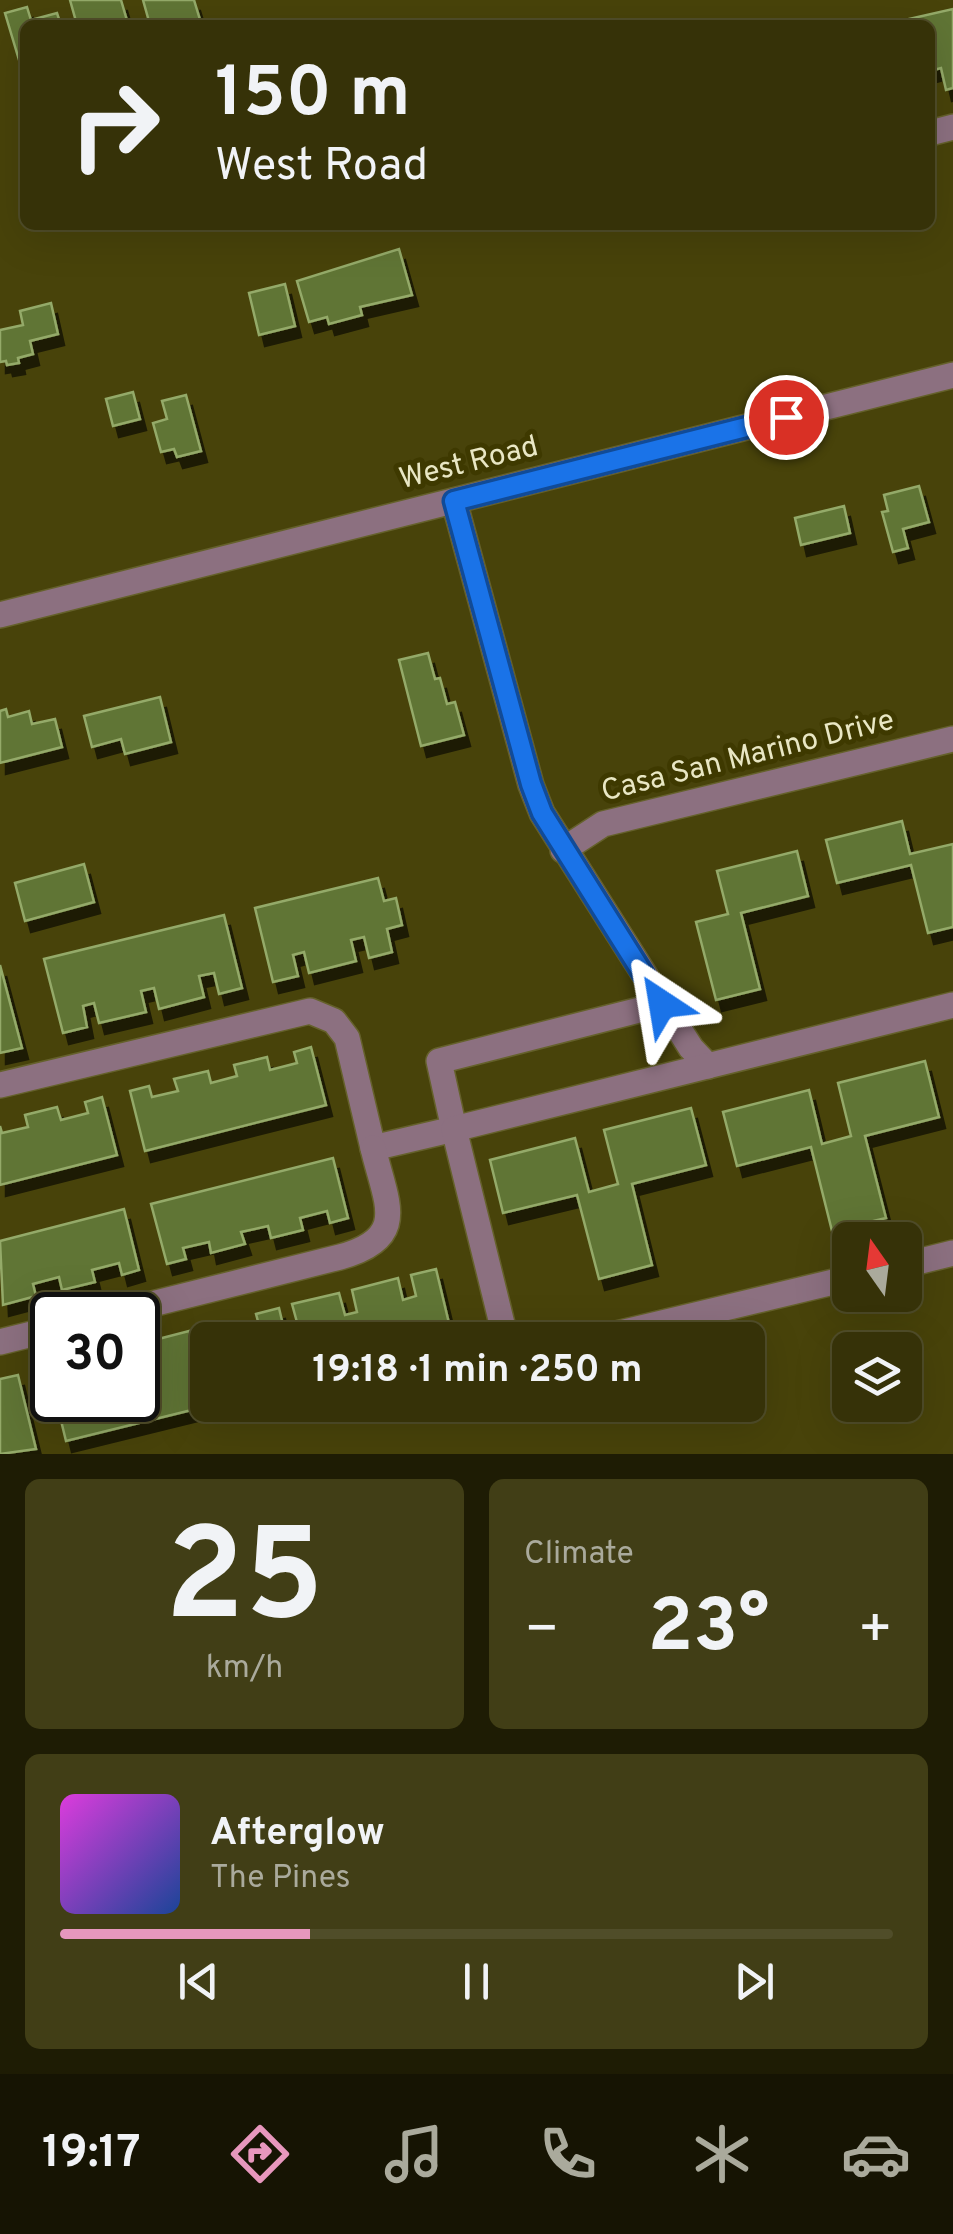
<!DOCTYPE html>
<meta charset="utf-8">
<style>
body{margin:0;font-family:Overpass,sans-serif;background:#413e16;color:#f1f3f6;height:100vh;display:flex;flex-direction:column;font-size:38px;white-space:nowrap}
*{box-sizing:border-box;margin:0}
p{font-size:32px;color:#aaaa9c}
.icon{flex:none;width:55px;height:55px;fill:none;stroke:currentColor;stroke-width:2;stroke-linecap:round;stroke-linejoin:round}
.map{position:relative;height:1454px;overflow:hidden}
.sheet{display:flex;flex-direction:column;gap:25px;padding:25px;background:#1e1c04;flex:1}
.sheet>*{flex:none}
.hud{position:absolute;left:20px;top:20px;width:915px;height:210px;border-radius:15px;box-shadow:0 10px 40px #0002,0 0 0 2px #504d29;background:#363208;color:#f1f3f6;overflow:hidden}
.needle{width:65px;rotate:346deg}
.buttons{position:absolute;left:832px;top:1222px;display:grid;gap:20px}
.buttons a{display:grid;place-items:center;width:90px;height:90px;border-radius:15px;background:#363208;box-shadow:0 10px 40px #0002,0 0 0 2px #504d29;font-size:50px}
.speed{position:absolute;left:30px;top:1292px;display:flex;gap:20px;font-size:50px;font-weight:700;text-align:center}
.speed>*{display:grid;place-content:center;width:130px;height:130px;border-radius:50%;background:#363208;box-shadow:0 10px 40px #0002,0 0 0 2px #504d29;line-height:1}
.speed .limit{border:5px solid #111;border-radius:15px;background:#fff;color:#111}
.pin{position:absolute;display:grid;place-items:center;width:85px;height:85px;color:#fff;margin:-42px;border:5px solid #fff;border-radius:50%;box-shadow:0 2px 10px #0007}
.me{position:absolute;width:110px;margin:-55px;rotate:327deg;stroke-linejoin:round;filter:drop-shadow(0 0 8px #0008)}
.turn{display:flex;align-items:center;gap:35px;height:210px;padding:0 30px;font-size:45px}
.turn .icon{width:130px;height:130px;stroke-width:2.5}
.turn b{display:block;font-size:70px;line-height:85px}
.big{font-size:75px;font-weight:700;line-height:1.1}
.sheet .widget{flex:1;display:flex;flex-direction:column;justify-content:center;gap:15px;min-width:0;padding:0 35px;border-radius:15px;background:#413e16}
.sheet .dial{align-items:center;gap:0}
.dial b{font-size:130px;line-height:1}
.song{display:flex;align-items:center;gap:30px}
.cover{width:120px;height:120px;border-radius:15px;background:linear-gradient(135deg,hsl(300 70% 55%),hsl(220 70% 35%))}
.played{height:10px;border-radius:5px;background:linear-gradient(90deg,#e797bd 30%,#504d29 30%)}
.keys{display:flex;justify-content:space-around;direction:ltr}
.heat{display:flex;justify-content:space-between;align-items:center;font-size:55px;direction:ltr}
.sheet .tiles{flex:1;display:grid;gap:25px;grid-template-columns:1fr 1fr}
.widget:last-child{grid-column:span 2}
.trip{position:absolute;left:190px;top:1322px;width:575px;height:100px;border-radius:15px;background:#363208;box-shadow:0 10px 40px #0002,0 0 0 2px #504d29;font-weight:700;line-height:100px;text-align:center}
.tab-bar{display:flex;height:160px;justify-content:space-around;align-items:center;background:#161403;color:#aaaa9c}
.tab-bar .icon{width:70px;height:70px}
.tab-bar .current{color:#e797bd}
.tab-bar b{font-size:45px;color:#f1f3f6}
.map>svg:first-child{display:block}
.building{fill:#617536;stroke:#94aa69;stroke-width:2.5;filter:url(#shadow)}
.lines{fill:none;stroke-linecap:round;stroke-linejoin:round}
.minor-casing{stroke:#65612b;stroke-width:28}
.minor{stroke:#8c7080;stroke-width:25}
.route-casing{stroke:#114b97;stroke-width:25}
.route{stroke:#1a73e8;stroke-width:18}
.labels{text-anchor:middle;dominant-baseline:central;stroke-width:10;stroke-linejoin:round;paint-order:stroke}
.street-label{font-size:30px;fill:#e9e7c4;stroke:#3e3900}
</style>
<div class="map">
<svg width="953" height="1454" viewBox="0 0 953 1454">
<defs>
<filter id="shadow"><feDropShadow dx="6" dy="11" stdDeviation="0" flood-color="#0009"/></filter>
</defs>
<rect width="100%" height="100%" fill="#48430a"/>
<g class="building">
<path d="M 70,0 L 121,0 L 128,24 L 77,25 Z"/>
<path d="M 143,0 L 194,0 L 201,23 L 150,25 Z"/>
<path d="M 27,7 L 31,20 L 57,13 L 61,25 L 25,25 L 25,58 L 19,60 L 5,13 Z"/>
<path d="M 953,9 L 953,88 L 946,90 L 941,68 L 930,71 L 930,25 L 887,24 Z"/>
<path d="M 399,249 L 412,295 L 360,307 L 362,315 L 329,324 L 327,317 L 309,322 L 297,281 Z"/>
<path d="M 285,284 L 295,326 L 259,335 L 249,293 Z"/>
<path d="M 51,303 L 58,334 L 30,341 L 33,354 L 18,358 L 19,363 L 7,365 L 6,361 L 0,362 L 0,330 L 23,325 L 20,311 Z"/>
<path d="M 133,392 L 140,419 L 113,426 L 106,399 Z"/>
<path d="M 186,395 L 201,451 L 177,457 L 174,449 L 161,452 L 153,423 L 167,419 L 162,401 Z"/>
<path d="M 919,486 L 929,522 L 903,529 L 908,548 L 893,552 L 882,512 L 888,511 L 884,495 Z"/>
<path d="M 844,506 L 850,533 L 801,545 L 795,518 Z"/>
<path d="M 428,653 L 435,679 L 440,678 L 447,704 L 455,702 L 464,735 L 421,746 L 399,660 Z"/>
<path d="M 160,697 L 171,742 L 125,754 L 121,739 L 92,747 L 84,716 Z"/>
<path d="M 6,709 L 8,717 L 29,711 L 32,724 L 55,719 L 62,747 L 0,763 L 0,711 Z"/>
<path d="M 902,821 L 910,854 L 953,844 L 953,927 L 928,933 L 911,865 L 837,883 L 826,840 Z"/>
<path d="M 797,851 L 808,896 L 741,913 L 760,989 L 716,1000 L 696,922 L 728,914 L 717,871 Z"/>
<path d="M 84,864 L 94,902 L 25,921 L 15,883 Z"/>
<path d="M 378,878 L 384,901 L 396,898 L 402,925 L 387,929 L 392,952 L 369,958 L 364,937 L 351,940 L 356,961 L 309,973 L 304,952 L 293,955 L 298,976 L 273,982 L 255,908 Z"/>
<path d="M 224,915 L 242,988 L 219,994 L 214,973 L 199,976 L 204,997 L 159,1009 L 154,988 L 141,991 L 146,1012 L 99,1023 L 94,1003 L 83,1006 L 87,1027 L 63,1033 L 44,959 Z"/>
<path d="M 0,965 L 22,1048 L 0,1053 Z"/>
<path d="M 311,1047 L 326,1105 L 145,1151 L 130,1091 L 149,1086 L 152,1097 L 178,1091 L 174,1079 L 208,1071 L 211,1083 L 237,1076 L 234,1065 L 267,1057 L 270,1070 L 297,1063 L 294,1052 Z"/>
<path d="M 925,1061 L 939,1117 L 865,1136 L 886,1218 L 832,1231 L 811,1147 L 737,1166 L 723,1112 L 809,1090 L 822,1144 L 851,1136 L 838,1083 Z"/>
<path d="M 102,1097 L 117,1155 L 0,1185 L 0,1126 L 2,1133 L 28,1127 L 25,1115 L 57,1107 L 61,1120 L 88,1113 L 85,1102 Z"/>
<path d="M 691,1108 L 706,1165 L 632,1184 L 652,1265 L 599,1279 L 577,1195 L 503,1213 L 490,1160 L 575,1138 L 589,1192 L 618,1184 L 604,1130 Z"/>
<path d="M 333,1158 L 348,1218 L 330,1223 L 327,1211 L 300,1218 L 303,1230 L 271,1238 L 268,1226 L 241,1232 L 245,1244 L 211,1253 L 209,1242 L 183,1248 L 186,1259 L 167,1264 L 151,1204 Z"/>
<path d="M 124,1209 L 139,1270 L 122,1275 L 119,1263 L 92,1270 L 95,1282 L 62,1290 L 59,1277 L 33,1284 L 36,1296 L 3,1305 L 0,1241 Z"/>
<path d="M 436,1269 L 453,1340 L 263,1340 L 256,1314 L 279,1308 L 284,1329 L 298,1326 L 292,1304 L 339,1293 L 345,1315 L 357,1312 L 352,1290 L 398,1278 L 403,1300 L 416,1296 L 411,1275 Z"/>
<path d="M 227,1322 L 232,1340 L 208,1340 L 208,1347 L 203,1328 Z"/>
<path d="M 189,1331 L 195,1352 L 208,1349 L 208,1405 L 212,1405 L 66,1441 L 56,1400 L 138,1400 L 138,1367 L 149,1364 L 143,1343 Z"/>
<path d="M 18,1375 L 36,1449 L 0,1454 L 0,1379 Z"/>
</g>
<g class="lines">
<g class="minor-casing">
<g id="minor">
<path d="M 930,133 L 953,127"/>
<path d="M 454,501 L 531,785 L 542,813 L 691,1048 L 708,1066"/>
<path d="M 0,615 L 953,375"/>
<path d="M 563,850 L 603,824 L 953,739"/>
<path d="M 0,1085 L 310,1011 L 334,1021 L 347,1038 L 373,1148 L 454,1129 L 439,1061 L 663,1004"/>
<path d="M 905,1265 L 953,1253"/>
<path d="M 108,1315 L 340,1257 C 410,1238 386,1203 373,1148"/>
<path d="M 506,1340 L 454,1129 L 953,1005"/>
<path d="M 591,1340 L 850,1278"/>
<path d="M 0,1342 L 52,1329"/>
</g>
</g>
<use href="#minor" class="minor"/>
</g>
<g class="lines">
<g class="route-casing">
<path id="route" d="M 662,1004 L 542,813 L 531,784 L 454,501 L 786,417"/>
</g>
<use href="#route" class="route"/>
</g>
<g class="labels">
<g class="street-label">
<text transform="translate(469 464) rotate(-14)">West Road</text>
<text transform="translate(748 757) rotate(-14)">Casa San Marino Drive</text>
</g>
</g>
</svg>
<div class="buttons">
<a><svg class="needle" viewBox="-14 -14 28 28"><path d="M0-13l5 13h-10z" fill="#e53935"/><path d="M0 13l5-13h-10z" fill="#aaaa9c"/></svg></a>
<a><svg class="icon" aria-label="layers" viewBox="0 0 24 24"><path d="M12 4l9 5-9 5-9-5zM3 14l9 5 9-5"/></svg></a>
</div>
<div class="speed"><div class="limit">30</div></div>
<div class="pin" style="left:786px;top:417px;background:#d93025"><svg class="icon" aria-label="arrive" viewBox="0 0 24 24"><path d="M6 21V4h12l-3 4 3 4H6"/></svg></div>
<svg class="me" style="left:662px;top:1004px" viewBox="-20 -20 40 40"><path d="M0-17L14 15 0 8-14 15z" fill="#1a73e8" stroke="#fff" stroke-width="4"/></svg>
<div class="trip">19:18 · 1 min · 250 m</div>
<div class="hud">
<div class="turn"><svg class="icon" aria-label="right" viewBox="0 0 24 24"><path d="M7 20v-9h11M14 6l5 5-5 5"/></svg><div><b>150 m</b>West Road</div></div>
</div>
</div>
<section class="sheet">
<div class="tiles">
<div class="widget dial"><b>25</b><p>km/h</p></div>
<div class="widget"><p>Climate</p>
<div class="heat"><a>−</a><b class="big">23°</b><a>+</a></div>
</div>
<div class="widget">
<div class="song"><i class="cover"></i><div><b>Afterglow</b><p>The Pines</p></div></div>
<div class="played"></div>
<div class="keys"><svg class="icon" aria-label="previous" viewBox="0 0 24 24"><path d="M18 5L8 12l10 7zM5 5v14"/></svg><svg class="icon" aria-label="pause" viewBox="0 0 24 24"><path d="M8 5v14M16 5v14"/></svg><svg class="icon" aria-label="next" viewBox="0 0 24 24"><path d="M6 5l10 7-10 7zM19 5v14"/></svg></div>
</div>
</div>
</section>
<nav class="tab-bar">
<b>19:17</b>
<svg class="icon current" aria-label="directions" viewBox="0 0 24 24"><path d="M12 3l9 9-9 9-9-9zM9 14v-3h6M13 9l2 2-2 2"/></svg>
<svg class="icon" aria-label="music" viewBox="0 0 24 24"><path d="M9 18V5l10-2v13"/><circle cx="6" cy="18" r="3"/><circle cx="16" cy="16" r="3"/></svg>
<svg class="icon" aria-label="phone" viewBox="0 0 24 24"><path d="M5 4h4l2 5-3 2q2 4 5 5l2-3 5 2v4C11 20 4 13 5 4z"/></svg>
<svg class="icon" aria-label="climate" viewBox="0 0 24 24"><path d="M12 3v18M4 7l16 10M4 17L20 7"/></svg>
<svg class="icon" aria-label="car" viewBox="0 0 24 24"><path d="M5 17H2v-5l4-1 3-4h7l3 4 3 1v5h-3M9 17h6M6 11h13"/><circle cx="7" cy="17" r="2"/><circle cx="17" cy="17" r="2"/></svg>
</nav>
